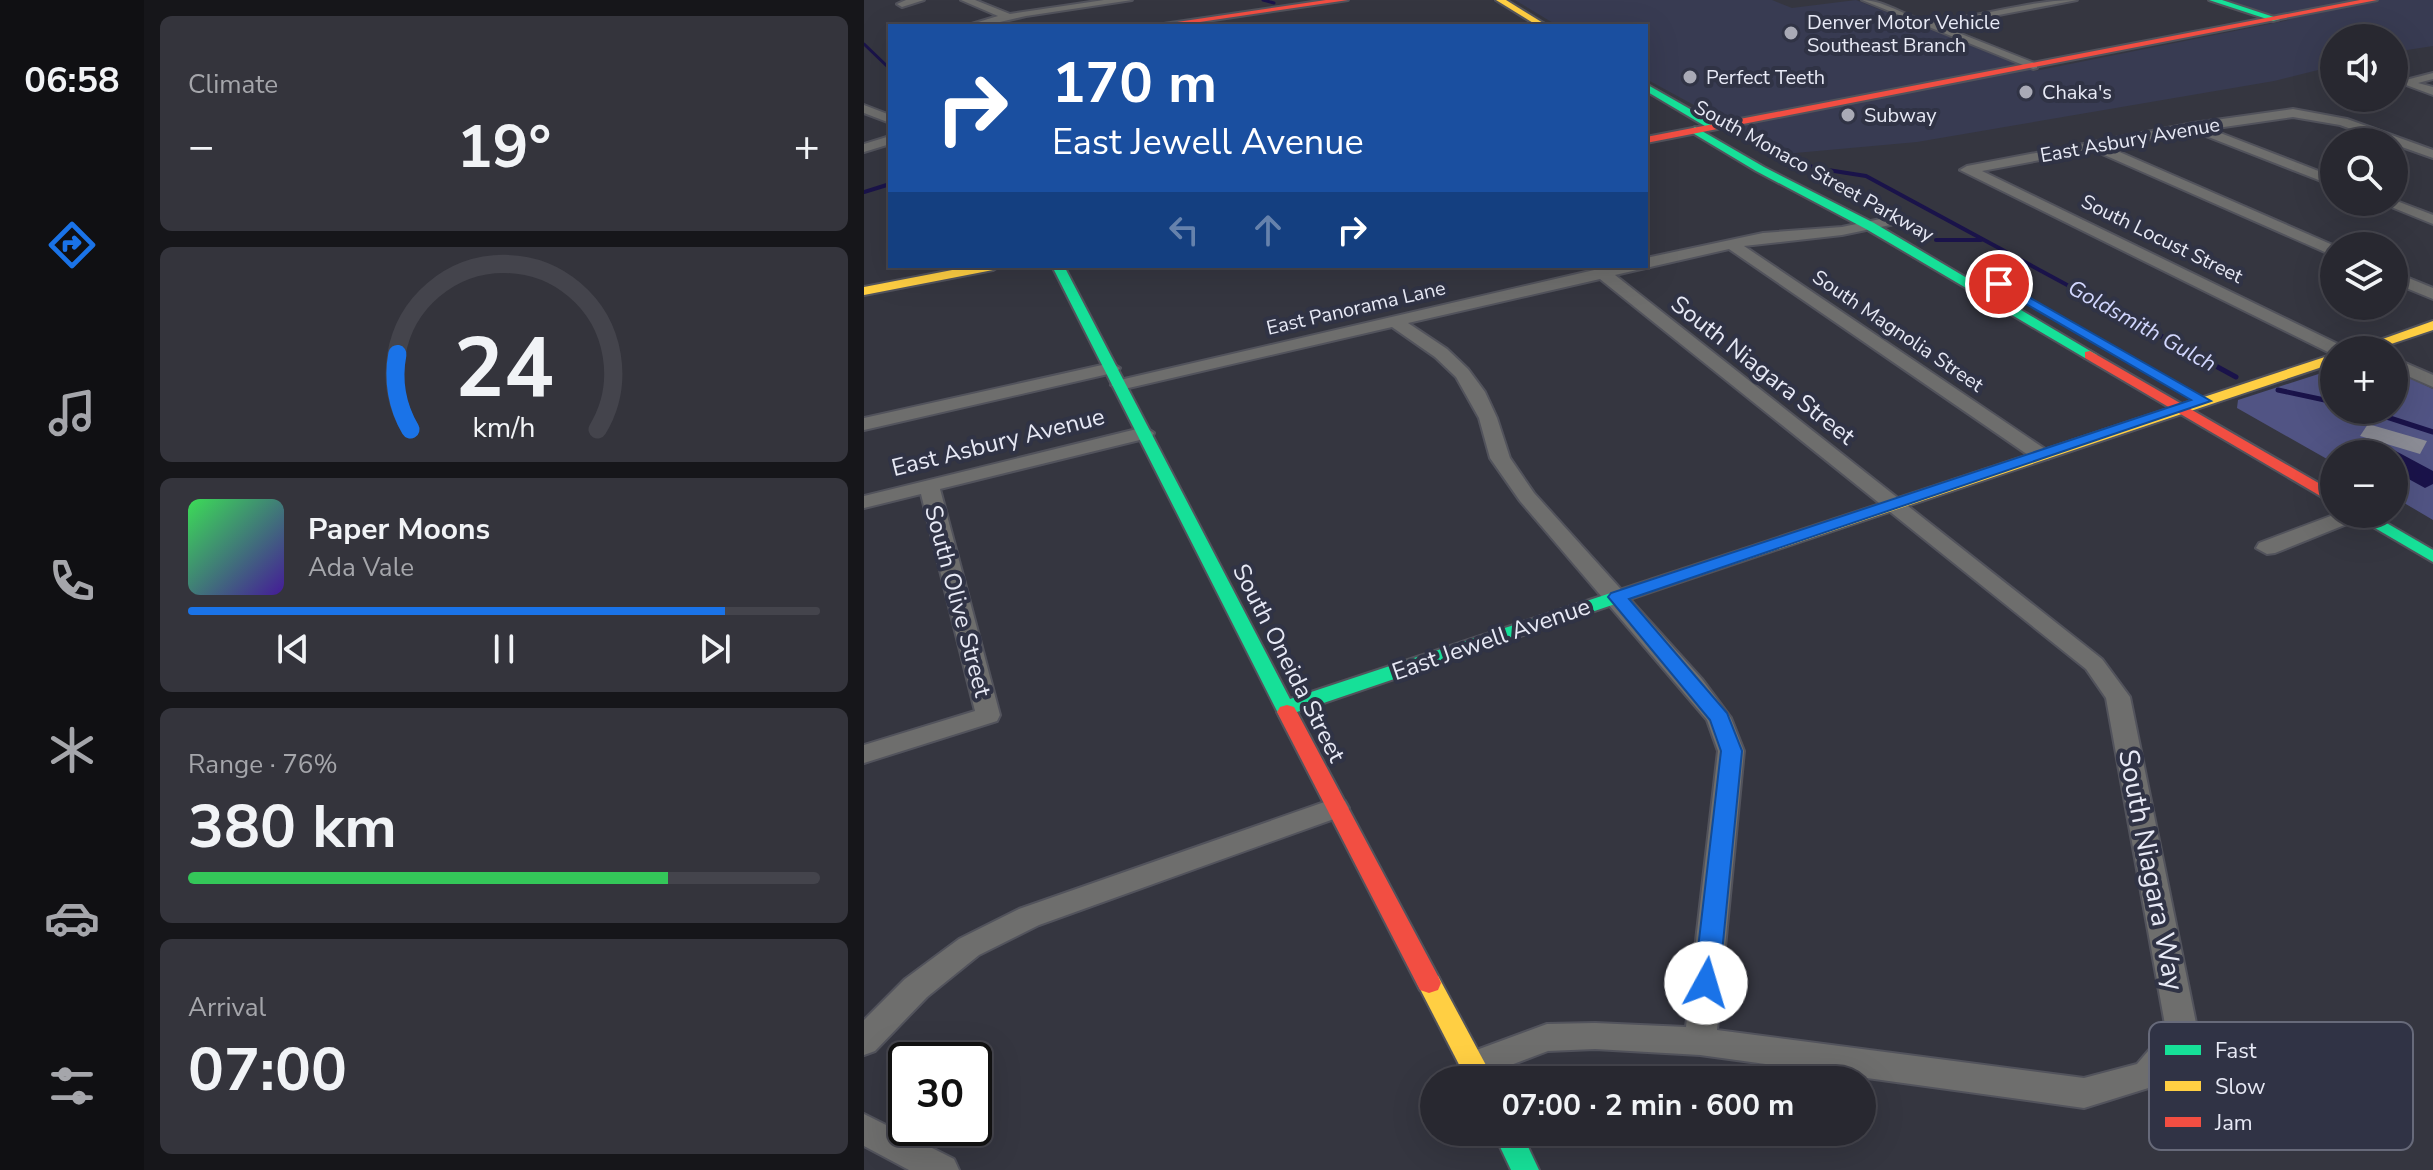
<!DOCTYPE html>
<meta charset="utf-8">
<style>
body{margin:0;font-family:"Nunito Sans",sans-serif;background:#34343c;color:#f1f3f6;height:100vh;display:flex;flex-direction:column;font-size:30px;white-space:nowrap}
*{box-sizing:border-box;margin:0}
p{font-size:26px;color:#a5a6ab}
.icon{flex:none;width:44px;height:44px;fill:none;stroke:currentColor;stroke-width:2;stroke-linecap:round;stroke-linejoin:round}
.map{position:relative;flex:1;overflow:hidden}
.side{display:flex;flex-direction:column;gap:16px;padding:16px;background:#16161a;width:720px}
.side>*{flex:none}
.guide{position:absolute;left:24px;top:24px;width:760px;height:244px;border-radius:0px;box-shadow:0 8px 32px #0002,0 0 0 2px #44444c;background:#1a4fa0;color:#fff;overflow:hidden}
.fabs{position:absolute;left:1456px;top:24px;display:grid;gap:16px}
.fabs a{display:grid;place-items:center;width:88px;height:88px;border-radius:50%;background:#282830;box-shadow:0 8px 32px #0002,0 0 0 2px #44444c;font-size:40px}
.speed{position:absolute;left:24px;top:1042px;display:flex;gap:16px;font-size:40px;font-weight:700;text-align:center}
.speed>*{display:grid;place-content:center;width:104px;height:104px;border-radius:50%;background:#282830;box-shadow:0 8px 32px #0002,0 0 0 2px #44444c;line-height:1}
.speed .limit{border:4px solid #111;border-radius:12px;background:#fff;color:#111}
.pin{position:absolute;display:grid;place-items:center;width:68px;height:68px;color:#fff;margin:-34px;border:4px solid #fff;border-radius:50%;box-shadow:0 2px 8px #0007}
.me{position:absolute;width:88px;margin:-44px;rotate:6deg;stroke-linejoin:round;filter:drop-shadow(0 0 6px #0008)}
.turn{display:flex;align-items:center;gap:28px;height:168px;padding:0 32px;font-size:36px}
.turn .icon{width:104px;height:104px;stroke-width:2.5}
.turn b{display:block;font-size:56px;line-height:68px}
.lanes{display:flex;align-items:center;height:76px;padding:0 32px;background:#0003;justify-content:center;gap:40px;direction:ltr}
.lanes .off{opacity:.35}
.big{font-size:60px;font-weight:700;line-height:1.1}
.side .widget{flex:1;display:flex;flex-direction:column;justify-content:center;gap:12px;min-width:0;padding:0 28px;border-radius:12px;background:#34343c}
.side .dial{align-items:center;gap:0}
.dial svg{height:208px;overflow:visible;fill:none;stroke:#44444c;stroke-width:7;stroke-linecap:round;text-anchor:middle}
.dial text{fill:#f1f3f6;stroke:none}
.song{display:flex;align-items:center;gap:24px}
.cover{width:96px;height:96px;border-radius:12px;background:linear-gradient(135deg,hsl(130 70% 55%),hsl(260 70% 35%))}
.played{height:8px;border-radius:4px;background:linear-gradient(90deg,#1a73e8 85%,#44444c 85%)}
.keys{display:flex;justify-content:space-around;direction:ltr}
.heat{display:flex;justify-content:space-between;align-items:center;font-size:44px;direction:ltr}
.charge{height:12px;border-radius:6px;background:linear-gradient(90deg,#34c759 76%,#44444c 0)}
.trip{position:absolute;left:556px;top:1066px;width:456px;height:80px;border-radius:40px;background:#282830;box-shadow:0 8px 32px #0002,0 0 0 2px #44444c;font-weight:700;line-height:80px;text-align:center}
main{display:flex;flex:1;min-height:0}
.dock{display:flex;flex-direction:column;width:144px;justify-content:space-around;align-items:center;background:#101013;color:#a5a6ab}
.dock .icon{width:56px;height:56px}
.dock .active{color:#1a73e8}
.dock b{font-size:36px;color:#f1f3f6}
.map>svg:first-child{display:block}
.built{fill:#383b52}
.green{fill:#515484}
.water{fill:#1a134a}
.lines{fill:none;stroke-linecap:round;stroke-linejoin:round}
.stream-far2{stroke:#1a134a;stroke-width:3}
.stream-far1{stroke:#1a134a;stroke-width:4}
.stream{stroke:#1a134a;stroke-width:5}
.building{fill:#8a8b94}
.street-casing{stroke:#52535c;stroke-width:4}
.fast-casing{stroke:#52535c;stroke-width:4}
.slow-casing{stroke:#52535c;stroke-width:4}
.jam-casing{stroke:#52535c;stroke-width:4}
.street{fill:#6e6e6d;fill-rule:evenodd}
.fast{fill:#16e098;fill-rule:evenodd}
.slow{fill:#ffcf43;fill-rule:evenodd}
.jam{fill:#f24e42;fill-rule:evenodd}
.route{fill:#1a73e8;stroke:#114b97;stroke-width:2}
.poi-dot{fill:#a9aab6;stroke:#303345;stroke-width:3}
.labels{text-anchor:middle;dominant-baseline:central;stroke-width:8;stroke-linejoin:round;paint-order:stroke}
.far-poi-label{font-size:20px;fill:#e7e9f5;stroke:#303345;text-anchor:start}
.far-street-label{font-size:20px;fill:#e7e9f5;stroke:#303345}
.far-water-label{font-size:22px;font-style:italic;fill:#d1d6fd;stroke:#303345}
.street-label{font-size:24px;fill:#e7e9f5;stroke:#303345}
.near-street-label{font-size:28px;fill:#e7e9f5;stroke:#303345}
.key{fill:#303345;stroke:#676a7a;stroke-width:2}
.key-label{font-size:22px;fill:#e7e9f5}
</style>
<main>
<nav class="dock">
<b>06:58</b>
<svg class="icon active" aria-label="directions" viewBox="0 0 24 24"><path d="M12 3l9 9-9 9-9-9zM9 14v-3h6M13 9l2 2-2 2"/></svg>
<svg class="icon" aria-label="music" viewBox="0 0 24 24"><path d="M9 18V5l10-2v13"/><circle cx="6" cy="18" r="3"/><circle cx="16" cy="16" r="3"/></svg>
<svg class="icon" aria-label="phone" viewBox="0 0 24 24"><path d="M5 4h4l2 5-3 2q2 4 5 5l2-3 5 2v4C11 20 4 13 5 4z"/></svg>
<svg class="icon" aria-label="climate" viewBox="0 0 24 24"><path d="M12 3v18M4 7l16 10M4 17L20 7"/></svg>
<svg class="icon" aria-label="car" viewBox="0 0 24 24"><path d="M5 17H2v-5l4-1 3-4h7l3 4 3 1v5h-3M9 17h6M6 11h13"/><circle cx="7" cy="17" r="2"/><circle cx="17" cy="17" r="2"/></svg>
<svg class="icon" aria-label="filters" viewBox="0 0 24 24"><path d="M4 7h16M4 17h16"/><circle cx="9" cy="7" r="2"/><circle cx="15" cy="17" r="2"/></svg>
</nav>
<section class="side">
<div class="widget"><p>Climate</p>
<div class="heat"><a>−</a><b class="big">19°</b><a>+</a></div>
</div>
<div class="widget dial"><svg viewBox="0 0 100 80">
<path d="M14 69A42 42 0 1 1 86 69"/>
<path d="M14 69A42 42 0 0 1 9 40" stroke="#1a73e8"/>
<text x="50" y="56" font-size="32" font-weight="700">24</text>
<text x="50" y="72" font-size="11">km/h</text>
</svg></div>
<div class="widget">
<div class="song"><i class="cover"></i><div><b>Paper Moons</b><p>Ada Vale</p></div></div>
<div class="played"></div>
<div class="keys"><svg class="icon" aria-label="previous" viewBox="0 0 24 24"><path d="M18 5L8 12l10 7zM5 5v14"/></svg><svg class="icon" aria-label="pause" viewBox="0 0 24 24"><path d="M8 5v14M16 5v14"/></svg><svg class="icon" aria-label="next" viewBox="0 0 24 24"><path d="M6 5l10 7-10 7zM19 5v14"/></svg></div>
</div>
<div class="widget"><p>Range · 76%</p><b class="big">380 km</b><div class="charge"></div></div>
<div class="widget"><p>Arrival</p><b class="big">07:00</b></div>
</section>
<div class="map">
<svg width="1569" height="1170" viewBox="0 0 1569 1170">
<rect width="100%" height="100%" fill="#353640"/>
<path class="built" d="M 651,0 L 908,0 L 928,8 L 992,0 L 1171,71 L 1425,20 L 1363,0 L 1569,0 L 1569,46 L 1530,52 L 1530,38 L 1470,38 L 1470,66 L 1410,81 L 1053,142 L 920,154 L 782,79 L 782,26 L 694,26 Z"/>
<path class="green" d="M 1470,369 L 1470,410 L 1530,410 L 1530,370 L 1569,389 L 1569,520 L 1530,497 L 1530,454 L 1470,454 L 1470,463 L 1373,408 L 1374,400 Z"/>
<path class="water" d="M 1528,449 L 1569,471 L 1569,484 L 1561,488 L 1530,471 L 1530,454 L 1516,454 Z"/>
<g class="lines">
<g class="stream-far2">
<path d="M 399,0 L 410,3"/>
<path d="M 0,44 L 26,69"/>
</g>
<g class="stream-far1">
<path d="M 923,156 L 951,168 L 1002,176 L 1242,306"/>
<path d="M 0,192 L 26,184"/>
<path d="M 1072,240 L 1117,240"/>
</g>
<g class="stream">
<path d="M 1238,304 L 1372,377"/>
<path d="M 1414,390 L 1470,402"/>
<path d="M 1501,410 L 1569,432"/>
</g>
</g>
<path class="building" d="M 1504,424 L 1563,441 L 1556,454 L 1496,436 Z"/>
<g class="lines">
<g class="street-casing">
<g id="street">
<path d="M 42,0 L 60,0 L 38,7 L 33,4 Z"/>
<path d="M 97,0 L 111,0 L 146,14 L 240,0 L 268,0 L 162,16 L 119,26 L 101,26 L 134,16 Z"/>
<path d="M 998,0 C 1023,0 1048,22 1070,21 C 1118,17 1164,0 1213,0 L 1077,26 L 1173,64 L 1173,68 L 1169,69 Z"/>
<path d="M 1569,73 L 1569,79 L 1554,83 L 1569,87 L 1569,95 L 1534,82 Z"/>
<path d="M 0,105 L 26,115 L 26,123 L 0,113 Z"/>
<path d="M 1429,109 L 1483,119 L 1569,150 L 1569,158 L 1476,125 L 1429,117 L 1346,129 L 1470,177 L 1470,186 L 1329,131 L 1244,147 L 1471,246 L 1470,256 L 1229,150 L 1118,171 L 1478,346 L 1481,350 L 1470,350 L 1470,355 L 1096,170 L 1103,166 L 1330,123 Z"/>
<path d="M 26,136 L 26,144 L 0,152 L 0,144 Z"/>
<path d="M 1530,200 L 1569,215 L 1569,224 L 1515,202 Z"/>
<path d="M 1026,217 L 1033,221 L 1031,224 L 978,235 L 880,246 L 1184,451 L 1187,455 L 1184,459 L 1170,459 L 865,249 L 751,275 L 1238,659 L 1266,697 L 1334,1033 L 1294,1085 L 1220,1108 L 836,1055 L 731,1049 L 684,1051 L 610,1079 L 599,1075 L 594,1065 L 599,1055 L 683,1024 L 731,1023 L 822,1027 L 854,751 L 843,720 L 656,501 L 626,458 L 615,418 L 592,377 L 571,357 L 528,327 L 256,390 L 247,385 L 256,380 L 739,268 L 782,266 L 782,258 L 899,233 L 978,227 ZM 736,279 L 1222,669 L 1242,698 L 1302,1030 L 1273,1064 L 1220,1078 L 853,1030 L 880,751 L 867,718 L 838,679 L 670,493 L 646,458 L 633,418 L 621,392 L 604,369 L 583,349 L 544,323 Z"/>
<path d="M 1530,272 L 1569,288 L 1569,299 L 1530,283 Z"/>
<path d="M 1530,358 L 1569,375 L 1569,387 L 1530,370 Z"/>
<path d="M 247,363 L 256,368 L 253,372 L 0,430 L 0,418 Z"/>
<path d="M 281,427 L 290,433 L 288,437 L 76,489 L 136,715 L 133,721 L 0,763 L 0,745 L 111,711 L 57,494 L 0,508 L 0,496 Z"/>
<path d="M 1472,514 L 1501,514 L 1498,518 L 1411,553 L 1403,554 L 1392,548 L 1395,543 Z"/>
<path d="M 472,798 L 481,801 L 485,808 L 481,815 L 175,925 L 115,955 L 63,997 L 11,1051 L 0,1055 L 0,1020 L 41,979 L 95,939 L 155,909 Z"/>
<path d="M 0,1114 L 90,1159 L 95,1170 L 45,1170 L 0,1146 Z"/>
</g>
</g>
<g class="fast-casing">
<g id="fast">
<path d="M 1345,0 L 1358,0 L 1416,19 L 1409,21 Z"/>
<path d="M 782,84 L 854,125 L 855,127 L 846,129 L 782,91 Z"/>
<path d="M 831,127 L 900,167 L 1010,223 L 1233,355 L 1231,358 L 1221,358 L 1002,229 L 892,171 L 827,132 L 826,130 Z"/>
<path d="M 188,266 L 200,266 L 426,699 L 798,576 L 810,576 L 813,580 L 810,584 L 433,712 L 430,717 L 416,717 Z"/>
<path d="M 1487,514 L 1507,514 L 1569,550 L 1569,562 Z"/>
<path d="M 629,1132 L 657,1132 L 675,1170 L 647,1170 Z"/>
</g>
</g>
<g class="slow-casing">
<g id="slow">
<path d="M 632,0 L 642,0 L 684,26 L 674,26 Z"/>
<path d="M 109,266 L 135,266 L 129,270 L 0,295 L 0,287 Z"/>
<path d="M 1569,321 L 1569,330 L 1509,350 L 1488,350 Z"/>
<path d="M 1470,354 L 1470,363 L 810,584 L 798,584 L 795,580 L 798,576 Z"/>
<path d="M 565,973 L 574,976 L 630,1080 L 603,1080 L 553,983 L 556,976 Z"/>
</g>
</g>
<g class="jam-casing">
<g id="jam">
<path d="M 462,0 L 484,0 L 309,26 L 286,26 Z"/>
<path d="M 1496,0 L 1513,0 L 782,143 L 782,137 Z"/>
<path d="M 1226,351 L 1470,492 L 1470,504 L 1221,358 L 1221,352 Z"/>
<path d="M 423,705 L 430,707 L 433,712 L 574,976 L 577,983 L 574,990 L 565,993 L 556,990 L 413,712 L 416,707 Z"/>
</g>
</g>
<use href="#street" class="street"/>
<use href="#fast" class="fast"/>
<use href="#slow" class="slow"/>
<use href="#jam" class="jam"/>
</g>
<path class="route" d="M 1135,280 L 1347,401 L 765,599 L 863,713 L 878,751 L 855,983 L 851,991 L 842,994 L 834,991 L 830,983 L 857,751 L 846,720 L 744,597 L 747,593 L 1327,400 L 1131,286 L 1129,284 Z"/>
<g class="poi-dot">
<circle cx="927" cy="33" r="8"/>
<circle cx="826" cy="77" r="8"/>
<circle cx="1162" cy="92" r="8"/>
<circle cx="984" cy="115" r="8"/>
</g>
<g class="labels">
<g class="far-poi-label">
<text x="943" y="22">Denver Motor Vehicle<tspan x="943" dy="23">Southeast Branch</tspan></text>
<text x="842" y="77">Perfect Teeth</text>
<text x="1178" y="92">Chaka's</text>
<text x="1000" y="115">Subway</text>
</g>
<g class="far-street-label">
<text transform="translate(1266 140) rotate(-10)">East Asbury Avenue</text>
<text transform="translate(950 171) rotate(29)">South Monaco Street Parkway</text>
<text transform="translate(1298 239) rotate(26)">South Locust Street</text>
<text transform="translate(492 308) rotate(-13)">East Panorama Lane</text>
<text transform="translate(1034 331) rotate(34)">South Magnolia Street</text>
</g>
<g class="far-water-label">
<text transform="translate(1278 326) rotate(29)">Goldsmith Gulch</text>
</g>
<g class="street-label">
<text transform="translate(899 370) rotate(38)">South Niagara Street</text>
<text transform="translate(134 442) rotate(-14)">East Asbury Avenue</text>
<text transform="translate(94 601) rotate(75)">South Olive Street</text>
<text transform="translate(627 639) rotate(-19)">East Jewell Avenue</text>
<text transform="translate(425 663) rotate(63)">South Oneida Street</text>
</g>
<g class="near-street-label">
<text transform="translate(1287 870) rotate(79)">South Niagara Way</text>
</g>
</g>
<rect x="1285" y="1022" width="264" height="128" rx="12" class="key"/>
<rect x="1301" y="1045" width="36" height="10" fill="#16e098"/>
<rect x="1301" y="1081" width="36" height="10" fill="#ffcf43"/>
<rect x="1301" y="1117" width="36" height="10" fill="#f24e42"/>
<g class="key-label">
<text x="1351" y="1058">Fast</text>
<text x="1351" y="1094">Slow</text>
<text x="1351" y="1130">Jam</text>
</g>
</svg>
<div class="fabs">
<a><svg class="icon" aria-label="sound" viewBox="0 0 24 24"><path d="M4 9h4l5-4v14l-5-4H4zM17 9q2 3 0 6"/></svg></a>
<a><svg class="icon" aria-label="search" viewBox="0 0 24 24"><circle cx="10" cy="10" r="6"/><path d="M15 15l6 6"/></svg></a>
<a><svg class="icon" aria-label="layers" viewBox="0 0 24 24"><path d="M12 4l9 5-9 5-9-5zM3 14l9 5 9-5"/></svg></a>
<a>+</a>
<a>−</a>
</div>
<div class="speed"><div class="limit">30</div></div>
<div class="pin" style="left:1135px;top:284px;background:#d93025"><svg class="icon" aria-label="arrive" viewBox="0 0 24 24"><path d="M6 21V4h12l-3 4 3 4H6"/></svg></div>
<svg class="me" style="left:842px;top:983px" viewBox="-20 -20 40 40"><circle r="19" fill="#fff"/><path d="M0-13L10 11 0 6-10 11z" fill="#1a73e8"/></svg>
<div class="trip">07:00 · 2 min · 600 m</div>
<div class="guide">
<div class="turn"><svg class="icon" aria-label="right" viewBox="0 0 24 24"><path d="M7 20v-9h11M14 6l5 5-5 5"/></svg><div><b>170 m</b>East Jewell Avenue</div></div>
<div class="lanes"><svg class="icon off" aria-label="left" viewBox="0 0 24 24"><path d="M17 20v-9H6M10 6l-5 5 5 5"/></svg><svg class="icon off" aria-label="ahead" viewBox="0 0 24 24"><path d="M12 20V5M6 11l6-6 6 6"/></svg><svg class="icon" aria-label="right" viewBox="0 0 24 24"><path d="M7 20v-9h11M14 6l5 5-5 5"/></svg></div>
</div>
</div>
</main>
